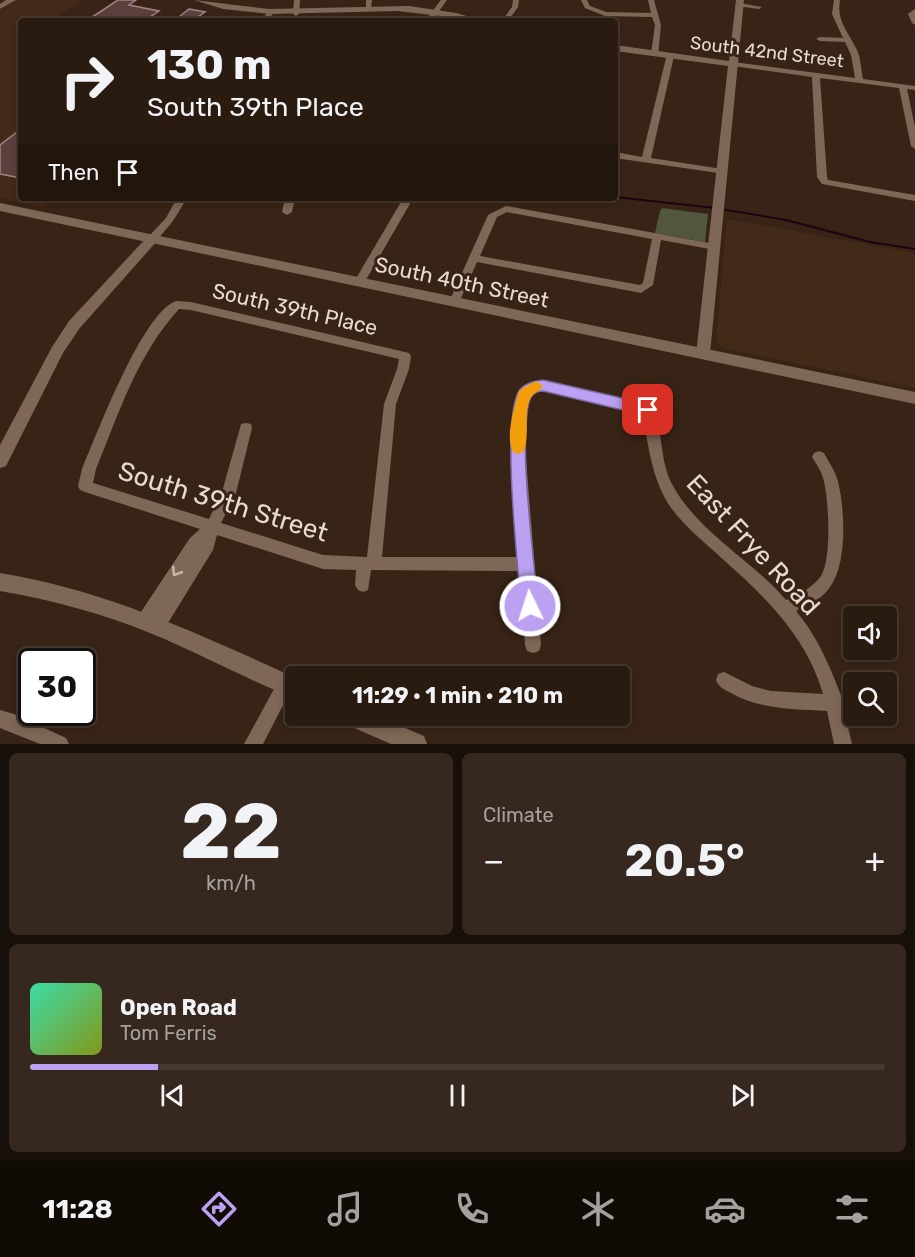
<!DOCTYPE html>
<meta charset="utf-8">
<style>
body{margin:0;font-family:Rubik,sans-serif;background:#36281e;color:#f1f3f6;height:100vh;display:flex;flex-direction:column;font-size:22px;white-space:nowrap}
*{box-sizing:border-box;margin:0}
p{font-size:20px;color:#a5a19f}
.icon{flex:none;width:33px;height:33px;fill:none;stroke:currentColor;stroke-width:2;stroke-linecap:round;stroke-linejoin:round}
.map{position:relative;height:744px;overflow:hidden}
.panel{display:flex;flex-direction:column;gap:9px;padding:9px;background:#170f09;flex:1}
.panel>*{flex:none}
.hud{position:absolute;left:18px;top:18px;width:600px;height:183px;border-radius:6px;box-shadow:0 3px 9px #0003,0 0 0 2px #463930;background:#2a1b10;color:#f1f3f6;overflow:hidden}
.tools{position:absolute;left:843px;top:606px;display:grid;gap:12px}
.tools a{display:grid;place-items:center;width:54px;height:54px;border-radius:6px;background:#2a1b10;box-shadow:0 3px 9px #0003,0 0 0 2px #463930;font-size:30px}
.speed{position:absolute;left:18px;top:648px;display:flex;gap:12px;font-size:30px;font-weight:700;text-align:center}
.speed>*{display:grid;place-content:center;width:78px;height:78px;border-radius:50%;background:#2a1b10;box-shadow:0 3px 9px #0003,0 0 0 2px #463930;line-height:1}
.speed .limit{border:3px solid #111;border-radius:9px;background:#fff;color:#111}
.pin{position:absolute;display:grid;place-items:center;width:51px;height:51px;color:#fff;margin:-26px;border-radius:12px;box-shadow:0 3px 9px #0006}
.me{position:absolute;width:66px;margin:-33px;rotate:356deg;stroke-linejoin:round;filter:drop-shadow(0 0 4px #0008)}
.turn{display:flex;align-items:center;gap:21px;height:126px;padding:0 30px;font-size:27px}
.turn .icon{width:78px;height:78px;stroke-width:2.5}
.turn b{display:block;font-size:42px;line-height:51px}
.then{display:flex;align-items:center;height:57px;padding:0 30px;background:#0003;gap:12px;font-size:22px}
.big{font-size:45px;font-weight:700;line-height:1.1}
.panel .tile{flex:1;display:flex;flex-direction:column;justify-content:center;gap:9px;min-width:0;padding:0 21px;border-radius:9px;background:#36281e}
.panel .dial{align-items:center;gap:0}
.dial b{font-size:78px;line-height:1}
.song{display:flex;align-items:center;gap:18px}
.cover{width:72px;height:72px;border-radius:9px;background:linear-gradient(135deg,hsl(160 70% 55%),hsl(70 70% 35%))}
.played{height:6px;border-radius:3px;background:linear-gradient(90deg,#bca0f2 15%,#463930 15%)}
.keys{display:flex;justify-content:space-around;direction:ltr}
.heat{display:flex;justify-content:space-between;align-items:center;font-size:33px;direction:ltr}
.panel .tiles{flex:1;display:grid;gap:9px;grid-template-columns:1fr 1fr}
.tile:last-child{grid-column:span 2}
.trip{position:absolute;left:285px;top:666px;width:345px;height:60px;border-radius:6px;background:#2a1b10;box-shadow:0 3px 9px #0003,0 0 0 2px #463930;font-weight:700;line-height:60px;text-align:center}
.tab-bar{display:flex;height:96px;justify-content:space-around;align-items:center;background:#110b06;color:#a5a19f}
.tab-bar .icon{width:42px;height:42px}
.tab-bar .current{color:#bca0f2}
.tab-bar b{font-size:27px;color:#f1f3f6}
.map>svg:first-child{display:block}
.built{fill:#432917}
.green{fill:#51563c}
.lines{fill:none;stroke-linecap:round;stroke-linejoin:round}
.stream{stroke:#201;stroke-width:2}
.building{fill:#5b403e;stroke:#a28380;stroke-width:1.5}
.minor{fill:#7f6757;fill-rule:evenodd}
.tertiary{fill:#7f6757;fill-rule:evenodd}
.secondary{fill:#7f6757;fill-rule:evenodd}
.oneway{stroke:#c8b8ac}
.route{fill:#bca0f2;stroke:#7a689d;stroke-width:1.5}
.slow{fill:#f59e0b}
.labels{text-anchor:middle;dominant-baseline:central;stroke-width:6;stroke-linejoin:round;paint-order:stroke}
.far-street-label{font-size:18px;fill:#e8dad1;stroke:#382416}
.street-label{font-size:21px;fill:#e8dad1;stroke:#382416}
.near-street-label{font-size:26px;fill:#e8dad1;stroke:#382416}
</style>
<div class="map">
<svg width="915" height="744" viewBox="0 0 915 744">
<rect width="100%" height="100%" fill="#382416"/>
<g class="built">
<path d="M 18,0 L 84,0 L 59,16 L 90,21 L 21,21 L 21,198 L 52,198 L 42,207 L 0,198 L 0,10 Z"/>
<path d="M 727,219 L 915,253 L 915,388 L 727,349 L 719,345 L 716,340 Z"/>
</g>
<path class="green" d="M 662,208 L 708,214 L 705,242 L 655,233 L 660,211 Z"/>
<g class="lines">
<g class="stream">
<path d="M 615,197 L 715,208"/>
<path d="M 721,209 L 786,220 L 870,242 L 915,249"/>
</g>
</g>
<g class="building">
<path d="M 118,0 L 136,0 L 129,5 L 159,11 L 144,21 L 86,21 Z"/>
<path d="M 189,9 L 205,12 L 192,21 L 174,21 Z"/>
<path d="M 21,129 L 21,178 L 0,174 L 0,145 Z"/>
</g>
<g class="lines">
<g class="minor">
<path d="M 294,0 L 300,0 L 299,14 L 296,16 L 293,14 Z"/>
<path d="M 366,0 L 372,0 L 371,10 L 366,9 Z"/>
<path d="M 441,0 L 447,0 L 432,21 L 425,21 Z"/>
<path d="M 513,0 L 519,0 L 518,7 L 508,21 L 502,21 L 512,7 Z"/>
<path d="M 581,0 L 587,0 L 590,6 L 606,12 L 651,13 L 648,0 L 654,0 L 661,25 L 658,56 L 651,54 L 655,25 L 652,17 L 605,16 L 585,8 Z"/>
<path d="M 834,0 L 840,0 C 836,21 849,33 857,50 C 861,59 861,69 863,79 L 915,86 L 915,90 L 907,89 L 915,127 L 915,149 L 911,146 L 899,88 L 820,78 L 827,177 L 828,180 L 915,195 L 915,201 L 822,184 L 817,177 L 812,77 L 733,66 L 729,64 L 733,62 L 855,78 L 851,55 L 845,42 L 820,41 L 816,39 L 820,37 L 843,38 L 832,14 Z"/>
<path d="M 739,3 L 762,7 L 759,9 L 737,6 L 737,4 Z"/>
<path d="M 915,9 L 915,25 L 912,23 L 908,14 Z"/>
<path d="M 268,12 L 273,13 L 268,21 L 261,21 Z"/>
<path d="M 346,18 L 350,21 L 343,21 Z"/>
<path d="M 667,54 L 674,56 L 651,158 L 722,169 L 725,170 L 725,174 L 615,158 L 615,152 L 642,157 Z"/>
<path d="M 177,198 L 187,198 L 173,221 L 157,240 L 149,240 L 149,236 L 166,218 Z"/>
<path d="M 285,198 L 295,198 L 292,212 L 287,215 L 282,212 Z"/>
<path d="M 401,198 L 411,198 L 411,202 L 363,285 L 355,285 L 354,282 L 401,202 Z"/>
<path d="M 506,206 L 715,244 L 720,247 L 715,250 L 661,240 L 653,285 L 641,293 L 477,262 L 458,305 L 450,305 L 449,302 L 488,215 ZM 507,212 L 652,239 L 643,283 L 640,285 L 480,256 L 497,217 Z"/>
<path d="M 176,301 L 191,302 L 409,353 L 411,356 L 409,369 L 396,404 L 382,557 L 519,557 C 516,516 503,424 521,390 L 529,384 L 543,380 L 652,406 C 664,431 659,461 673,486 C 699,533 752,560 786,600 C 799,595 813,587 821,576 C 832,558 829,498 823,478 C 821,470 816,464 812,457 L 814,453 L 819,451 L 824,453 C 828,461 834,469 837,478 C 845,506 848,563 830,587 C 822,599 808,606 796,611 C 819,638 832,672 844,703 L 843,706 L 852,744 L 834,744 L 827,711 C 793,709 760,710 729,692 C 723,689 719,687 716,680 L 718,674 L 724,672 L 752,686 L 771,691 L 823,694 C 808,640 768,599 727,563 C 707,544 685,528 669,505 C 651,476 649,446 642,414 L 543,390 L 535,391 L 529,398 L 525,447 L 541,645 L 539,651 L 533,653 L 527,651 L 525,645 L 520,571 L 371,570 L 368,590 L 363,592 L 358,590 L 355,585 L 356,570 L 323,569 L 217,535 L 213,550 L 163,631 L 157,634 L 151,631 L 149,626 L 145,628 L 139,625 L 137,620 L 139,615 L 190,538 L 200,529 L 85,492 L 80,490 L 78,486 L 82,469 C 97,434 142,313 176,301 ZM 179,309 L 191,310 L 399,359 L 397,369 L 384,404 L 367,557 L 323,555 L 221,523 L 236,493 L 252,428 L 251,424 L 246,423 L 241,424 L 240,428 L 222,492 L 209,519 L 93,483 L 96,469 C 119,413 137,355 179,309 Z"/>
<path d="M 286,676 L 292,678 L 294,684 L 263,744 L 244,744 L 280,678 Z"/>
<path d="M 0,710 L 14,714 L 66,738 L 69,744 L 40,744 L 0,728 Z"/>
</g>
<g class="tertiary">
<path d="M 194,0 L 269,9 L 409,6 L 456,13 L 484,21 L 397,11 L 269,14 L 223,9 Z"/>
<path d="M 736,0 L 744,0 L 710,354 L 708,358 L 698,358 L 696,354 L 728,66 L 615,51 L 615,45 L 729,61 Z"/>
<path d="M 153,234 L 159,238 L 157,241 L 79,329 L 63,353 L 6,466 L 0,468 L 0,445 L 52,347 L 69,321 L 149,235 Z"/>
<path d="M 0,573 C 105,590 199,634 296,678 L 296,699 C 246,679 199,653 150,633 C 101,613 52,600 0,591 Z"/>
<path d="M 342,716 L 377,716 L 424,736 L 427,744 L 391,744 L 345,724 Z"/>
</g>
<g class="secondary">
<path d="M 6,0 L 16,0 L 0,9 L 0,4 Z"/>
<path d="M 0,203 L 915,392 L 915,404 L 0,211 Z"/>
</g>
</g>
<defs><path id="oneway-chevron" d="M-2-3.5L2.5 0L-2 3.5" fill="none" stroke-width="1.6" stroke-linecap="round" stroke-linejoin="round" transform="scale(1.5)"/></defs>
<use class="oneway" href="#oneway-chevron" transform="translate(176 572) rotate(122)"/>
<path class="route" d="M 543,380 L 648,404 L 653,406 L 655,410 L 653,414 L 648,416 L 543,391 C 538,391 534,392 531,397 C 516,426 535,567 538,606 L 536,612 L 530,615 L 523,612 L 521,606 C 518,565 501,421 519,391 C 524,383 534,381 543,380 Z"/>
<path class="slow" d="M 536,381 L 543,386 C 540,391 535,392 532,396 C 522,409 531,438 523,452 L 518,454 L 513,452 C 505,437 514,410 518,394 L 520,390 Z"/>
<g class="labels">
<g class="far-street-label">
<text transform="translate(767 52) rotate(7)">South 42nd Street</text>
</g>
<g class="street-label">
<text transform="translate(462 282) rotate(12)">South 40th Street</text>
<text transform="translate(295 309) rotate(13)">South 39th Place</text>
</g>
<g class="near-street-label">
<text transform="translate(223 502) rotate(17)">South 39th Street</text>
<text transform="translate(753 545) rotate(47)">East Frye Road</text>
</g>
</g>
</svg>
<div class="tools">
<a><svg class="icon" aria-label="sound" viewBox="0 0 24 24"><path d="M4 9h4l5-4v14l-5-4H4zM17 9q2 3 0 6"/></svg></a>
<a><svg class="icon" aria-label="search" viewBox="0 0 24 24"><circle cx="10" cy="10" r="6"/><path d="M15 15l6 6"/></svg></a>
</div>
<div class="speed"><div class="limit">30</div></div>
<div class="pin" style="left:648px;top:410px;background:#d93025"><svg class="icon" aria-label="arrive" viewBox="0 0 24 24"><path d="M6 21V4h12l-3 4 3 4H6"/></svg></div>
<svg class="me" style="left:530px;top:606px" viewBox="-20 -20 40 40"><circle r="17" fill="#bca0f2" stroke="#fff" stroke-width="3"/><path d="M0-11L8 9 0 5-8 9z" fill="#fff"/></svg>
<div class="trip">11:29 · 1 min · 210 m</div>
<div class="hud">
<div class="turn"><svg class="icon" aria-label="right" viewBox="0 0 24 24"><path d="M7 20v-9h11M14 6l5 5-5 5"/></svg><div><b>130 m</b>South 39th Place</div></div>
<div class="then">Then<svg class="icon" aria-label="arrive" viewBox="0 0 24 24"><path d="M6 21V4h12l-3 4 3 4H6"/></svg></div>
</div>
</div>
<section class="panel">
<div class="tiles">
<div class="tile dial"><b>22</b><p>km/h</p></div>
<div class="tile"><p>Climate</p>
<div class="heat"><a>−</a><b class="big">20.5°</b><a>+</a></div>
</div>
<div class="tile">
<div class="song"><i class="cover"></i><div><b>Open Road</b><p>Tom Ferris</p></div></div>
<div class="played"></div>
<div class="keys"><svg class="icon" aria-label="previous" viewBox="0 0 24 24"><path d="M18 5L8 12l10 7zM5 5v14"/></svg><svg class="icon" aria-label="pause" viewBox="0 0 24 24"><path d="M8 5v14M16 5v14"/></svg><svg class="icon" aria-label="next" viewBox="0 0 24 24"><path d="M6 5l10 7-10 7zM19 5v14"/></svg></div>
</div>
</div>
</section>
<nav class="tab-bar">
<b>11:28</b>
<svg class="icon current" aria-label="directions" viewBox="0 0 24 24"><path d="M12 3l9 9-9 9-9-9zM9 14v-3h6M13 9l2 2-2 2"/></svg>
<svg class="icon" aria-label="music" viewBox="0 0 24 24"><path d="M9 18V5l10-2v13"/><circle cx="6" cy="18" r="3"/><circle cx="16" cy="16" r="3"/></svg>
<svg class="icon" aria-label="phone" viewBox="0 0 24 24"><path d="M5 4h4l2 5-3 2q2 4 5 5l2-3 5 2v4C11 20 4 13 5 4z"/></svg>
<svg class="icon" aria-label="climate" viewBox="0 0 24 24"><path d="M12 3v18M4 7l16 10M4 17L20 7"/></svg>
<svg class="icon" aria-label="car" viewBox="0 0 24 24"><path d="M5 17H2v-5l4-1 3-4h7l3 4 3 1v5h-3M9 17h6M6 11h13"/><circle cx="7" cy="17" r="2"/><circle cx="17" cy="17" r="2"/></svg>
<svg class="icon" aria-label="filters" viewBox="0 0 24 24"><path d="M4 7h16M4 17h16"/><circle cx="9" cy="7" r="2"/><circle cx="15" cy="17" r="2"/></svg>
</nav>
